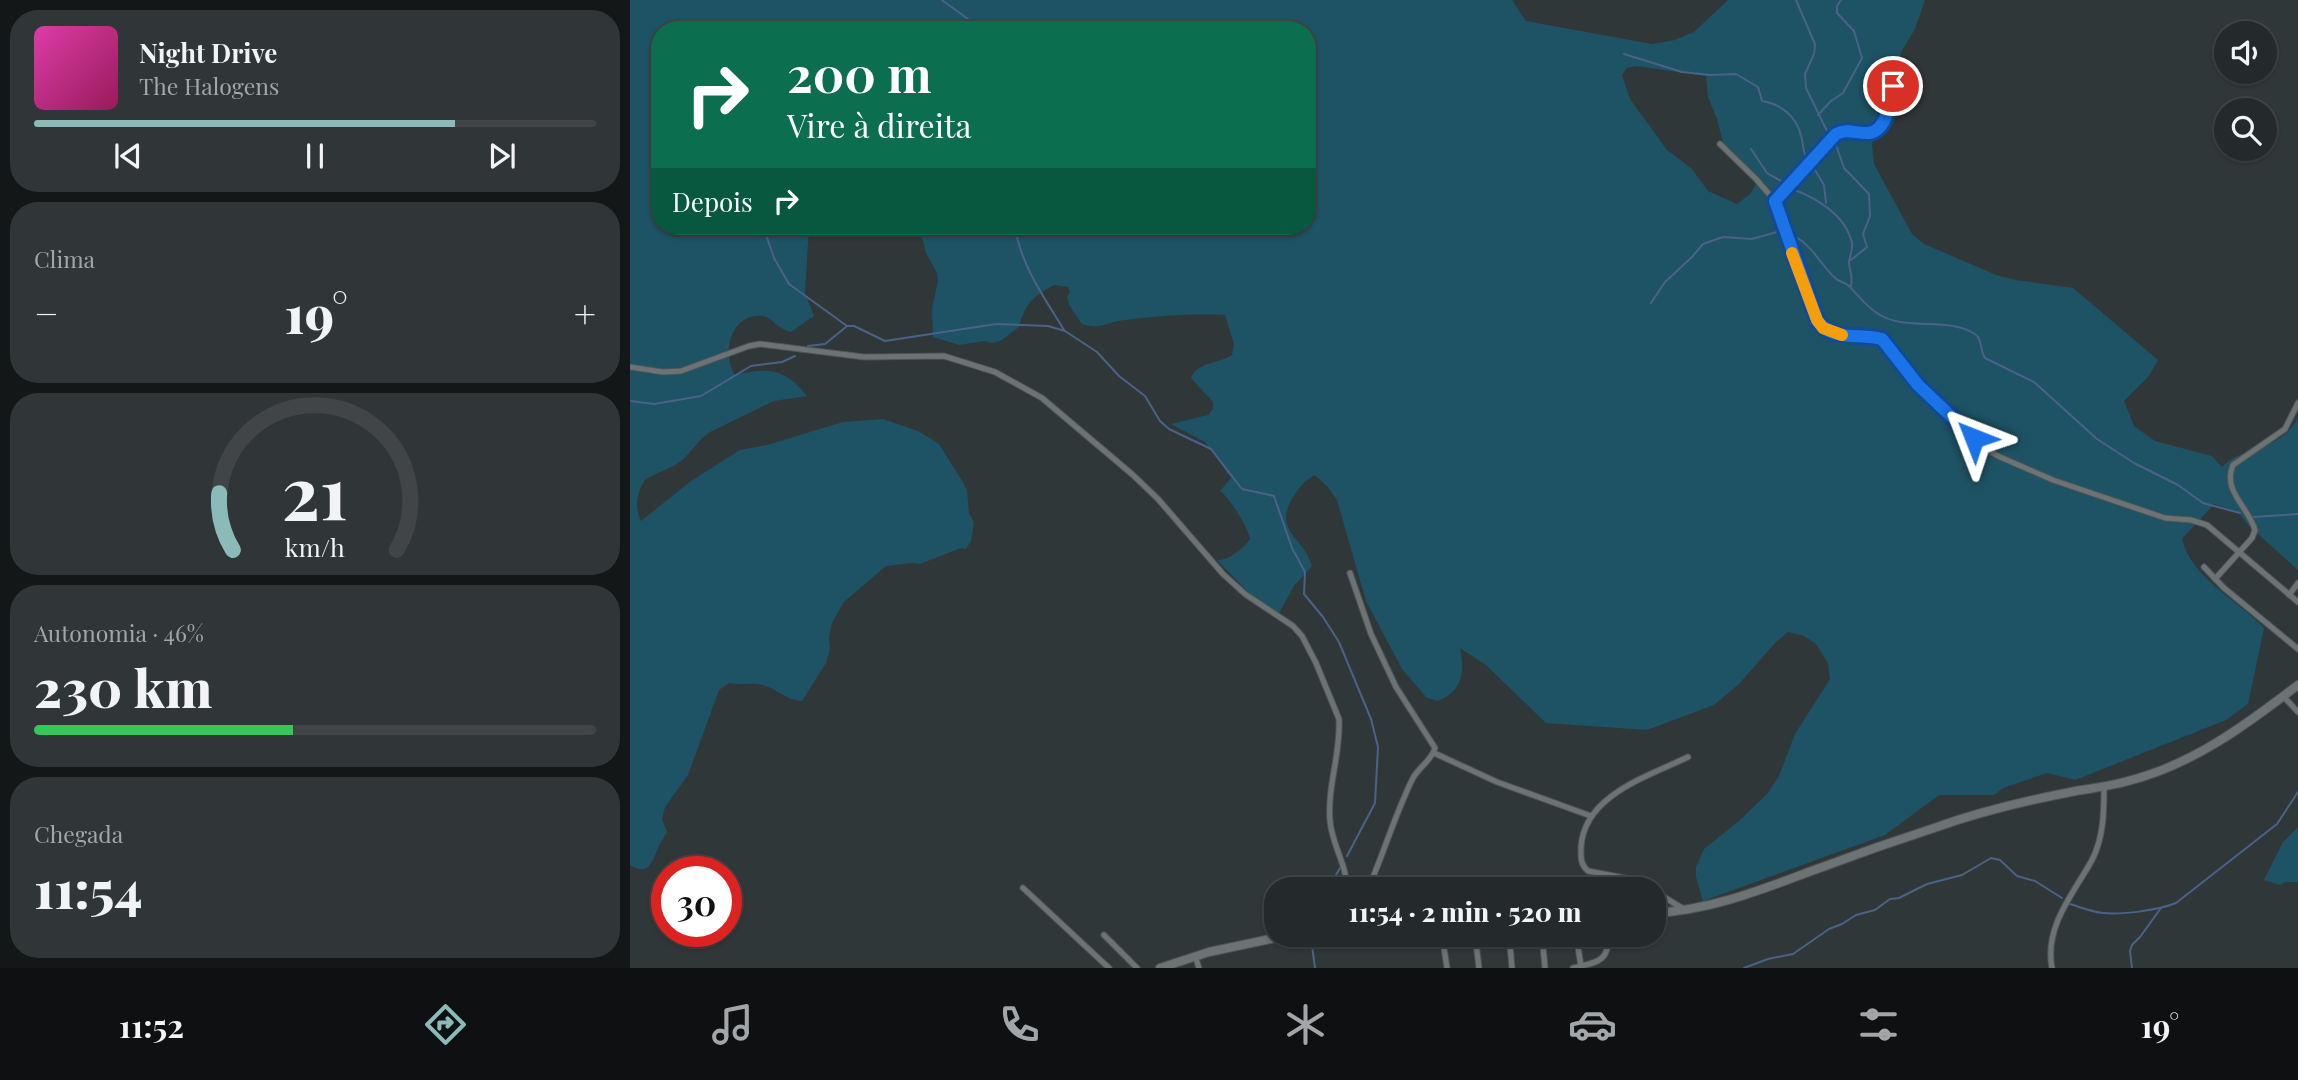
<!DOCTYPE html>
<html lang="pt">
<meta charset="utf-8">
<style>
body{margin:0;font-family:"Playfair Display",serif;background:#303537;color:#f1f3f6;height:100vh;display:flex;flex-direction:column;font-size:26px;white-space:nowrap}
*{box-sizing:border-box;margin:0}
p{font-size:23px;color:#a3a6a9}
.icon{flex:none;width:38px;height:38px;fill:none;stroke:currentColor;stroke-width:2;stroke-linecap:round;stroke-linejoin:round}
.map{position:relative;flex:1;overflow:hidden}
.side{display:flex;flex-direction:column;gap:10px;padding:10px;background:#141718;width:630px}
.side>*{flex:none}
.banner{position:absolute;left:21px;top:21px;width:665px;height:214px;border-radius:28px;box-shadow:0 2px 5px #0004,0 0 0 2px #414547;background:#0b6e4f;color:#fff;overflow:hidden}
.buttons{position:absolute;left:1584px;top:21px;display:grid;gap:14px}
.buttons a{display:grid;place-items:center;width:63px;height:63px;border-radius:50%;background:#24292b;box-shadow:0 2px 5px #0004,0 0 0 2px #414547;font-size:35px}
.speed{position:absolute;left:21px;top:856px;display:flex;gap:14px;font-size:35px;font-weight:700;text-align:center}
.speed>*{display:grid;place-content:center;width:91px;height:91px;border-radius:50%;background:#24292b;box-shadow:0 2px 5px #0004,0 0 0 2px #414547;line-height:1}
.speed .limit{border:10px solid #d22;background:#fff;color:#111}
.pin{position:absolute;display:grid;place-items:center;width:60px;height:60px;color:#fff;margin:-30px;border:4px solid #fff;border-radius:50%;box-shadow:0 2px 7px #0007}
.me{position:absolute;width:77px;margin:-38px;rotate:315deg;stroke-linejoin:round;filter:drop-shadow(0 0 5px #0008)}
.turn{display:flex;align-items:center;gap:24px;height:147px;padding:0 21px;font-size:32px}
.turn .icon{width:91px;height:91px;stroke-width:2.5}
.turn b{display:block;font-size:49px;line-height:60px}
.then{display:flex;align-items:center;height:66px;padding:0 21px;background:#0003;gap:14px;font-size:26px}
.big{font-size:52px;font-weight:800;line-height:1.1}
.side .card{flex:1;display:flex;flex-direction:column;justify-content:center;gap:10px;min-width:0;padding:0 24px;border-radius:28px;background:#303537}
.side .dial{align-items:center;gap:0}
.dial svg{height:182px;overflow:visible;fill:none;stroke:#414547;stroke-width:7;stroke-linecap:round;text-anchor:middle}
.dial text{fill:#f1f3f6;stroke:none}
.song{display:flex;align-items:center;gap:21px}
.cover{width:84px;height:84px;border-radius:10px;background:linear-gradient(135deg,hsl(320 70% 55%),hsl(330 70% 35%))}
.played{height:7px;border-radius:4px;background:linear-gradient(90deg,#8bbbb9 75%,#414547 75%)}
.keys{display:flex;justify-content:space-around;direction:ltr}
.heat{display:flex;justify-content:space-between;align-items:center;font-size:38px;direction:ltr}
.charge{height:10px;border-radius:5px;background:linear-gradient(90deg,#34c759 46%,#414547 0)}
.trip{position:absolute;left:634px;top:877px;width:402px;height:70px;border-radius:28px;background:#24292b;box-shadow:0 2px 5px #0004,0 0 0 2px #414547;font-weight:800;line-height:70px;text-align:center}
.tab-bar{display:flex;height:112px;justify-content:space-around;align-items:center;background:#0e1011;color:#a3a6a9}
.tab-bar .icon{width:49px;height:49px}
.tab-bar .on{color:#8bbbb9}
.tab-bar b{font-size:32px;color:#f1f3f6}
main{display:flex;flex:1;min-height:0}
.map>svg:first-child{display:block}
.green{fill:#1d5364;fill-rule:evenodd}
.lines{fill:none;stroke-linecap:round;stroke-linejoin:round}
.stream{stroke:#4c6188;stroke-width:2}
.street-casing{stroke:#4e5456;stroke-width:7}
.secondary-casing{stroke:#4e5456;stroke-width:10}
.street{stroke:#6c7375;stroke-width:5}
.secondary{stroke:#6c7375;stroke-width:8}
.route-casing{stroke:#114b97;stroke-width:18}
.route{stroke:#1a73e8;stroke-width:12}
.slow{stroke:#f59e0b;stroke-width:12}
</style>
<main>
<section class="side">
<div class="card">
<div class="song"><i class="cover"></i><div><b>Night Drive</b><p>The Halogens</p></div></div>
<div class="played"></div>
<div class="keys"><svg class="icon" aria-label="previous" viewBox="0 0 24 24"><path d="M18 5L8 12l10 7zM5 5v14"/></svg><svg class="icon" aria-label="pause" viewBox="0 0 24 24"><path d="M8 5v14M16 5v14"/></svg><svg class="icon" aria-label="next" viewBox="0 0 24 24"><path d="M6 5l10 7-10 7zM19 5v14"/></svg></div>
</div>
<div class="card"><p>Clima</p>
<div class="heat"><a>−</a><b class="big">19°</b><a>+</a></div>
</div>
<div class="card dial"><svg viewBox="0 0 100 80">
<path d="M14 69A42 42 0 1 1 86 69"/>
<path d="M14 69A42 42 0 0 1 8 44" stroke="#8bbbb9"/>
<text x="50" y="56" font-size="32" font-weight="700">21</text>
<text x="50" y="72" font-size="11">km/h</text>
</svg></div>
<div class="card"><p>Autonomia · 46%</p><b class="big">230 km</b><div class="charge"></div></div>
<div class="card"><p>Chegada</p><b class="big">11:54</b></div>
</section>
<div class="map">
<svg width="1668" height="968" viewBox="0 0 1668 968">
<rect width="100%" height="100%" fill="#303739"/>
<g class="green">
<path d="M 0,0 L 882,0 L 896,21 L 1022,44 L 1045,40 L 1064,32 L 1098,0 L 1295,0 L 1285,29 L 1271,52 L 1262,109 L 1243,137 L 1242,145 L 1244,164 L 1282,234 L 1294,244 L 1366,275 L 1386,280 L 1443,288 L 1528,360 L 1519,376 L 1494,401 L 1504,426 L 1525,441 L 1582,456 L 1592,467 C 1613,445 1649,453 1668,418 L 1668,570 L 1619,526 L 1608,512 L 1584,504 L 1552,539 C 1562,579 1608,600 1634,628 L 1618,704 L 1596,720 L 1445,780 L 1417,773 L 1373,788 L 1364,795 L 1309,795 L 1255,835 L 1073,901 L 1066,877 L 1066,867 L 1074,849 L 1110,820 L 1137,794 L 1149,776 L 1165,734 L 1200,679 L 1198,663 L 1186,644 L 1174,636 L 1158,632 L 1145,643 L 1109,684 L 1084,705 L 1017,730 L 916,723 L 856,665 L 830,648 C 835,671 833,691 808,701 L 797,698 L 772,669 L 736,601 L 707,500 L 697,486 L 686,476 L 684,475 C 673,482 668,489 662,499 C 643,532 675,538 682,566 L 664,586 L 649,613 L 621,595 L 587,560 C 598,561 614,548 620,539 C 618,527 600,498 590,491 L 601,478 L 575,442 L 541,424 L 578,415 L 583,409 L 583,402 L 561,378 C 568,361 589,364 602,355 L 604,344 L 595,315 C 561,313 528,316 495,320 C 476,322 472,330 452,324 L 439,305 L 437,296 L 440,292 L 438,287 L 424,285 C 403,296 395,304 389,327 L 372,340 L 363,343 L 354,341 L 329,345 L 303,337 L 302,308 L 308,281 L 307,273 L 296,253 L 289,226 L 677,226 L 677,30 L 30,30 L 30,226 L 179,226 L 175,293 L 184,316 L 161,332 C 145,328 143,317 132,316 C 101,313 91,353 105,375 C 137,367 155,368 177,396 L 144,401 L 80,432 C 68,440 62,452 51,461 C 40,470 26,472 15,480 C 7,492 4,508 11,521 L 61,481 L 110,450 L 137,445 L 213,422 L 253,419 L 288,431 L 309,444 L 331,479 L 337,490 L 339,513 L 344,522 L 341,541 L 336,549 L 331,548 L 290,564 L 282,563 L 256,566 L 214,602 L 202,623 L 199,637 L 200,649 L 196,663 L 172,701 C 156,701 144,686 128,684 C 118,683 109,685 99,683 L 89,690 L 58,775 L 35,807 L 32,819 L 37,832 C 35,836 33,839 31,842 C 23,855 23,879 0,865 ZM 1006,66 L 1076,76 L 1078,97 L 1087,119 L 1094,146 L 1128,180 L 1120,194 L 1107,204 L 1078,191 L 1062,169 L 1037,150 L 1000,99 L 992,75 L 997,68 Z"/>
<path d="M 1668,827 L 1668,882 L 1655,882 L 1650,885 L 1634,880 L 1653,842 Z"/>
</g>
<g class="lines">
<g class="stream">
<path d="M 312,0 L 353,30"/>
<path d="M 1166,0 L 1185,44 L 1184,54 L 1175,74 L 1176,88 L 1198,133"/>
<path d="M 994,54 L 1052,72 L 1080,75 L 1106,74 L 1128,87 L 1132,101 C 1150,104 1167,116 1171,136 C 1174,145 1173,154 1178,163"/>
<path d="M 1188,115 L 1201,101 L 1213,93 L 1232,58 L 1224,31 L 1207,13 L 1207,6 L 1211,0"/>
<path d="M 1205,142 L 1214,168 L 1239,194 L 1240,216 L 1233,234 L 1237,247 L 1221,260"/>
<path d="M 1121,149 L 1137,173 L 1156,184"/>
<path d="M 1185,170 L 1194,185 L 1196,203"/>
<path d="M 1163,189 C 1187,199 1215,214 1222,243 C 1223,250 1219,257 1219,264 C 1220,273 1223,275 1221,286"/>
<path d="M 133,226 L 144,258 L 159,284 L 217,326 L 224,326 L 255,341 L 366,324 L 418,326 L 435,331 L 467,352 L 489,376 L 515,396 L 530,421 L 539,429 L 581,449 L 612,489 L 644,496 L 662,548 L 675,572 L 674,594 L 693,617 L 709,642 L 741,719 L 748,747 L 745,803 L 717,856"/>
<path d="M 385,226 C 390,264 414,297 434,330"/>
<path d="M 1159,234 C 1181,242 1189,263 1205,278 C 1209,282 1215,282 1219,286 C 1229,296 1237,308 1250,315 C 1277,331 1319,317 1345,334 C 1352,338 1350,351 1355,358 L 1404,382 L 1467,439 L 1504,463 L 1548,485 L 1573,503 L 1610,513"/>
<path d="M 1021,303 L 1035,282 L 1062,257 L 1073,244 L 1093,237 L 1122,239 L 1147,232"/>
<path d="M 178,346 L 195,344 L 216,327"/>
<path d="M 0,401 L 24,404 L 71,396 L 121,366 L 152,362 L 165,356"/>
<path d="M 1623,517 L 1668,514"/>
<path d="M 698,889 L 710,868"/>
<path d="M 1440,904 C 1450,907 1462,912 1473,913 C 1492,915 1529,910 1546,903 L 1647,824 L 1668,792"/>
<path d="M 681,938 L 685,968"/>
<path d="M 1114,968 L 1138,959 L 1163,954 L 1199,929 L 1212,924 L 1226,915 L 1245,910 L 1260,899 L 1269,898 L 1297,884 L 1332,875 L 1361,858 L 1370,860 L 1387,876 L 1405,881 L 1432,898"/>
<path d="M 1502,968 L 1500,951 L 1502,945 L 1510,937 L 1531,908"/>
</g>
<g class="street-casing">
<g id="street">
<path d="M 1090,144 L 1126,179 L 1145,201 L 1187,320 C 1202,342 1230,333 1252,339 L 1288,385 L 1355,449 L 1370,457 L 1423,480 L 1535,518 L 1561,520 L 1577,525 L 1668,602"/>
<path d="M 1145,201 L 1206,134 C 1218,128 1227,134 1239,133 C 1257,131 1261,100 1263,86"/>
<path d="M 0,367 L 33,372 L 51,371 L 119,346 L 130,344 L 234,357 L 314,356 L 365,372 L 412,398 L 503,475 L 528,499 L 593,574 L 615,594 L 663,626 L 672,636 L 686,663 L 709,719 C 711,753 697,787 700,821 C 702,845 717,865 717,889"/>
<path d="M 1574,567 L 1594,588 L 1668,649"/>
<path d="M 720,573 L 741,634 L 766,687 L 805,748 C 802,760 789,767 783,778 C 765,814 754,853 738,889"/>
<path d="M 1585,579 L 1622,538 L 1625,530 C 1618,506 1592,491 1603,465 L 1655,429 L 1668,403"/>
<path d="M 1659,595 L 1668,583"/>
<path d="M 1653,696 L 1668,712"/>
<path d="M 804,753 L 867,782 L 961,816"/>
<path d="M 393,888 L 479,968"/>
<path d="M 1020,889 L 1005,880 L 958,871 C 950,864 951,857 951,847 C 954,795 1019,776 1058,757"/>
<path d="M 1024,891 L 1052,908"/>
<path d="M 812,934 L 817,968"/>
<path d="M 845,934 L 849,968"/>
<path d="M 879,934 L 882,968"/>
<path d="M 912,934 L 915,968"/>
<path d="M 946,934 L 951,966"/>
<path d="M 474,935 L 507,968"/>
<path d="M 565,956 L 569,968"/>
<path d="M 943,968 C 966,962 980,963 978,934"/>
<path d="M 1422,968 C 1414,926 1444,893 1462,860 C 1474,837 1474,810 1474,786"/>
</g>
</g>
<g class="secondary-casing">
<g id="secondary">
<path d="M 1024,913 C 1082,910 1133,889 1187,869 C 1227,854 1267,840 1307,827 C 1352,811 1399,800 1446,791 C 1463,788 1481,786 1498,781 C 1562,765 1616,725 1668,685"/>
<path d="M 530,968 L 579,952 L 664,934"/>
</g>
</g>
<use href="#street" class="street"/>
<use href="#secondary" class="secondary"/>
</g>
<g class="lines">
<g class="route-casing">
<path id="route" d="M 1263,86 C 1261,100 1257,131 1239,133 C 1227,134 1217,128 1206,134 L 1145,201 L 1187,320 C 1201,342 1230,333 1252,339 L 1288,385 L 1344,438"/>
</g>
<use href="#route" class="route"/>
<path class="slow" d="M 1162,253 L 1187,320 L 1193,328 L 1212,335"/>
</g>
</svg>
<div class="buttons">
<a><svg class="icon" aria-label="sound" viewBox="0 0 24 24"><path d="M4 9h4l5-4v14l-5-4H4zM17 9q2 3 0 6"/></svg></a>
<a><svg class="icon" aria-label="search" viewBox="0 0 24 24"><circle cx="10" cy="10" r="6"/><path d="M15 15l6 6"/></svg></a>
</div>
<div class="speed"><div class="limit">30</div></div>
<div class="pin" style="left:1263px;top:86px;background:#d93025"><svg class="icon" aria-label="arrive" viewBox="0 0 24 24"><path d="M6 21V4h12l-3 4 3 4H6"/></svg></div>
<svg class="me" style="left:1344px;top:438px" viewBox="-20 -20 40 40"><path d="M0-17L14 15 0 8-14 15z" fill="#1a73e8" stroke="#fff" stroke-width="4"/></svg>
<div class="trip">11:54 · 2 min · 520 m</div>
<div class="banner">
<div class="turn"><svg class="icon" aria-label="right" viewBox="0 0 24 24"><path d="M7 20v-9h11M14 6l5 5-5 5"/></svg><div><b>200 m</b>Vire à direita</div></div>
<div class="then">Depois<svg class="icon" aria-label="right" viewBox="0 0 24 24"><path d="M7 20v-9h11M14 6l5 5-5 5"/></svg></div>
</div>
</div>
</main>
<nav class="tab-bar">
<b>11:52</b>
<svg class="icon on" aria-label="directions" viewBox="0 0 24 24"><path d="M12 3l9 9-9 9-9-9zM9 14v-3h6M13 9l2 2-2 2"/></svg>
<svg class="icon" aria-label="music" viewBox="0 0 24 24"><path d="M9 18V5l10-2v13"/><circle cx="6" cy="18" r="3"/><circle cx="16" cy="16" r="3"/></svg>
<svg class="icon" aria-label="phone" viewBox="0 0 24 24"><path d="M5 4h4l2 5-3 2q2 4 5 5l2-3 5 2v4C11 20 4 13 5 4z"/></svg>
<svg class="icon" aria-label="climate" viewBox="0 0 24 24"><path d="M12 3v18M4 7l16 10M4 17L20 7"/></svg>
<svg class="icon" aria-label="car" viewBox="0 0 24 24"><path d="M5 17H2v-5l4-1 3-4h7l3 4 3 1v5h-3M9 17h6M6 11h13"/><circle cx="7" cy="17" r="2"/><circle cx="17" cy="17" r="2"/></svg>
<svg class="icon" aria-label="filters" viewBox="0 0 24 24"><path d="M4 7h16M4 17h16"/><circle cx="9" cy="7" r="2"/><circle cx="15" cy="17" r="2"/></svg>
<b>19°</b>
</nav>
